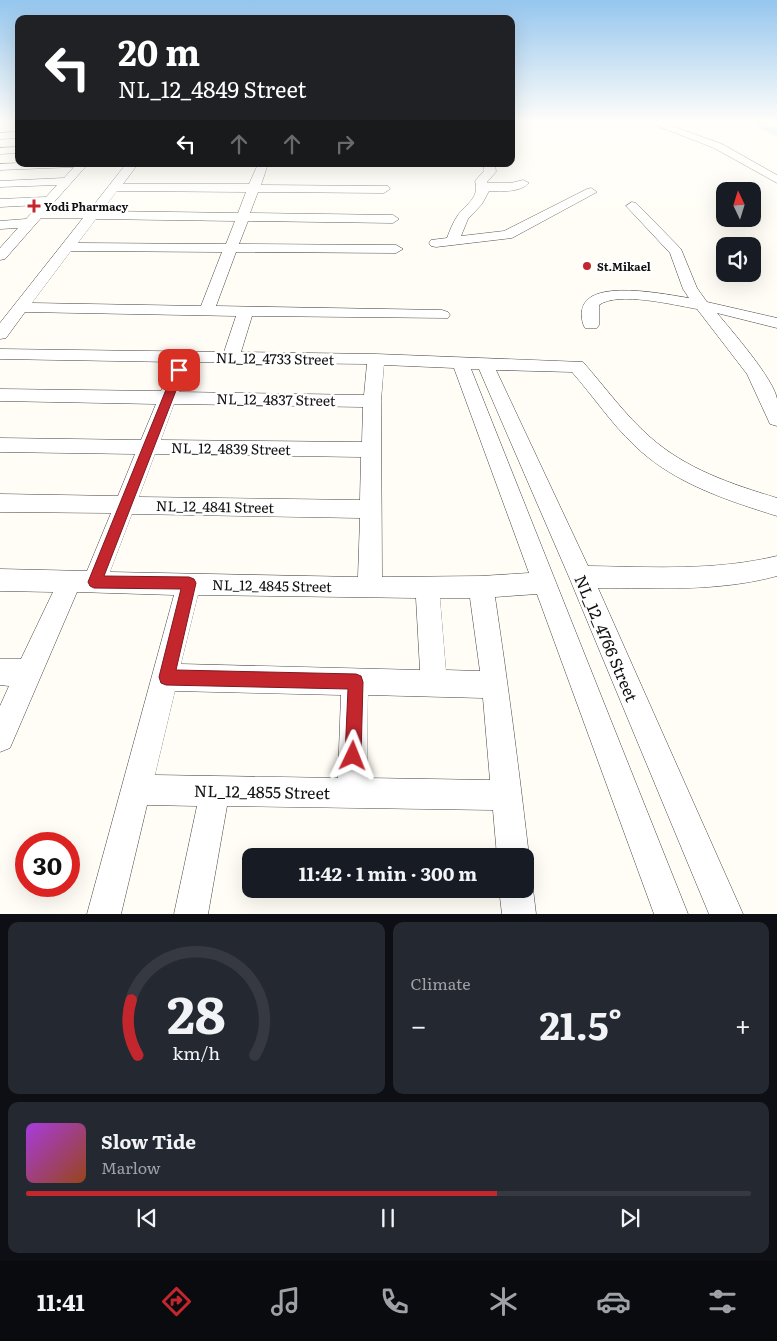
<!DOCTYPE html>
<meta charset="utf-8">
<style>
body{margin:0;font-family:Literata,serif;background:#242831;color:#f1f3f6;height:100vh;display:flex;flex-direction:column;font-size:19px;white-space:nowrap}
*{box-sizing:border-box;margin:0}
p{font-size:16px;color:#9ea1a6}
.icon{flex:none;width:28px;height:28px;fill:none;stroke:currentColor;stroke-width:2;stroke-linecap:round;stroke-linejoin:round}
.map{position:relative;height:914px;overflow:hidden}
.panel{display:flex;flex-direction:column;gap:8px;padding:8px;background:#0d0f14;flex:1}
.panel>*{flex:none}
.banner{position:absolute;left:15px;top:15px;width:500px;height:152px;border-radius:10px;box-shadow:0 5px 20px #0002;background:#202124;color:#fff;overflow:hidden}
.needle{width:32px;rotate:356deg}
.controls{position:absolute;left:716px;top:182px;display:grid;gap:10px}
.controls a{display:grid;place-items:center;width:45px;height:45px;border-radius:10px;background:#171b24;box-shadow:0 5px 20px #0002;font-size:25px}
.speed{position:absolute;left:15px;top:832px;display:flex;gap:10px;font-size:25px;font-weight:700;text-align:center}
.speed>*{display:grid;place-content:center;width:65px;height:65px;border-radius:50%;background:#171b24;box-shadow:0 5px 20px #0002;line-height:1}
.speed .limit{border:8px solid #d22;background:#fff;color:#111}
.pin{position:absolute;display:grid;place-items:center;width:42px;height:42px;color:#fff;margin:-21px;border-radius:10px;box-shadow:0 2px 8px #0006}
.me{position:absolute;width:55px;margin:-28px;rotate:2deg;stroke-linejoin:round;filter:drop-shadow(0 0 4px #0008)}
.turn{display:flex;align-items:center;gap:18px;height:105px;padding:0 20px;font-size:22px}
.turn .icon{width:65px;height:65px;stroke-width:2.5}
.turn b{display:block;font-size:35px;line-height:42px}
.lanes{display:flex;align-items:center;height:48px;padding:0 20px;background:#0003;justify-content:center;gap:25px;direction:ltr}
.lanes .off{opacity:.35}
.big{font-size:38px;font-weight:700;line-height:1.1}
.panel .widget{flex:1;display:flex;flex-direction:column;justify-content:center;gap:8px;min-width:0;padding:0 18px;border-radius:10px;background:#242831}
.panel .dial{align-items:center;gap:0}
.dial svg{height:130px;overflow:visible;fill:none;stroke:#363941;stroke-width:7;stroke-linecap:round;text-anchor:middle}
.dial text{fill:#f1f3f6;stroke:none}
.song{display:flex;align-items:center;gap:15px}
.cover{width:60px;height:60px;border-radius:8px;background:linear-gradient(135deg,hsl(280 70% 55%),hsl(20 70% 35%))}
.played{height:5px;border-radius:2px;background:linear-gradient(90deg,#c4262e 65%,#363941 65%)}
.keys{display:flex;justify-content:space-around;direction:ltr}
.heat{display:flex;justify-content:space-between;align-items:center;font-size:28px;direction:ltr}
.panel .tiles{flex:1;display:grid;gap:8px;grid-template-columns:1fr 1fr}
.widget:last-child{grid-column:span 2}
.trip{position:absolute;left:242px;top:848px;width:292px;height:50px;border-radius:10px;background:#171b24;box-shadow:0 5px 20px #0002;font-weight:700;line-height:50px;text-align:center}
.menu{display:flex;height:80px;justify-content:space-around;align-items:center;background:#090b0e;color:#9ea1a6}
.menu .icon{width:35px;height:35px}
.menu .on{color:#c4262e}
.menu b{font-size:22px;color:#f1f3f6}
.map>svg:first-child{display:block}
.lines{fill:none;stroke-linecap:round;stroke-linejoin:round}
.river{fill:#b9e0f7;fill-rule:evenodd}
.minor-casing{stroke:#444;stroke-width:1}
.minor{fill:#fff;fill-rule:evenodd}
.route{fill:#c4262e;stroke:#7f191e}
.poi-dot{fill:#c4262e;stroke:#fff;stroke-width:2}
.labels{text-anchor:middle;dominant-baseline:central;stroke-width:5;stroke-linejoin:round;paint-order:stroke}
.far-poi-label{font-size:11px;font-weight:bold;fill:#111;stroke:#fff;text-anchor:start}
.street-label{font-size:14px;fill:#111;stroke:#fff}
.near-street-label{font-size:16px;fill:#111;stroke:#fff}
</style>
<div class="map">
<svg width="777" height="914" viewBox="0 0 777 914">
<rect width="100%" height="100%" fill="#fffdf5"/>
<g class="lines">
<path class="river" d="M 747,121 L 762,121 L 777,128 L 777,137 Z"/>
<g class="minor-casing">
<g id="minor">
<path d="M 0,121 L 10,121 L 8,123 L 0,124 Z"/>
<path d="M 645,121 L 658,121 L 722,144 L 777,175 L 777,183 L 714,148 Z"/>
<path d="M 19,132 L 19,138 L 0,139 L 0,133 Z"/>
<path d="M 19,147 L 19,153 L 0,154 L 0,148 Z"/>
<path d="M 19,163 L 88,164 L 47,210 L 89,211 L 126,164 L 138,164 L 123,184 L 249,184 L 258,164 L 268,164 L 261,185 L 388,186 L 390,189 L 384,193 L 258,192 L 250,213 L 393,215 L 399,219 L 393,223 L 248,221 L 239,244 L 396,245 L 403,249 L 396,253 L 236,252 L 216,306 L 442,310 L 448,312 L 450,315 L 448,318 L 252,316 L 241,352 L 376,354 L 583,362 C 605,387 625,415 650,437 C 686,469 731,484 777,498 L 777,516 C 726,500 673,483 634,445 C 611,423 593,396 572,372 L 496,370 L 588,566 C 652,567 715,571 777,556 L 777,576 C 718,592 658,588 598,588 L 743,914 L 709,914 L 569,577 L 479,369 L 471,369 L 688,914 L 654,914 L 537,594 L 495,597 C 508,683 519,770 529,856 L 526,863 L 526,856 L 497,856 L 493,810 L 227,806 L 208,914 L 174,914 L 197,806 L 147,805 L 121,914 L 87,914 L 174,595 L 77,592 L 10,748 L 0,752 L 0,706 L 9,686 L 0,685 L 0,659 L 21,659 L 53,592 L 0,591 L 0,569 L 87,571 L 111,513 L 0,512 L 0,494 L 118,496 L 135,454 L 0,452 L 0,438 L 141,440 L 156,404 L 0,401 L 0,389 L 161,391 L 174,362 L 0,359 L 0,349 L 224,352 L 236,316 L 25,312 L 6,338 L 0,339 L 0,323 L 83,218 L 41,218 L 5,259 L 0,260 L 0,248 L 18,228 L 0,229 L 0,221 L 26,219 L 39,205 L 0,207 L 0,199 L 46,197 L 57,185 L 0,187 L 0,181 L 64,178 L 74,167 L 0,170 L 0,164 ZM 117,191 L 246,192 L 238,213 L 102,211 ZM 96,219 L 235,221 L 226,244 L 78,243 ZM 71,251 L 222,252 L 201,306 L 32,303 ZM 191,362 L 367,364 L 364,395 L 179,392 ZM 384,365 L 454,368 L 529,573 L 481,576 L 382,577 L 381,401 ZM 174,404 L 363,407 L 362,442 L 161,440 ZM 155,454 L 361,457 L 360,500 L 139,497 ZM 132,514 L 360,518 L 358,577 L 110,572 ZM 198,595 L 416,598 L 420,670 L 181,664 ZM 440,598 L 470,598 L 480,671 L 446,670 ZM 175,691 L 341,695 L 338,778 L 155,775 ZM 368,695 L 483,698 L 490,780 L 367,778 Z"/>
<path d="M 484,164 L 495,164 L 496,172 L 487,182 L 488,183 L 511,183 L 523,180 L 529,183 C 519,193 502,191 489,191 L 482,204 L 468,219 L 461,236 L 504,231 L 587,189 L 591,188 L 597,192 L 512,238 L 436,247 L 431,246 L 429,243 L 431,240 L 447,238 C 450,230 453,222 458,215 C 466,204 480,198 475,181 L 484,171 Z"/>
<path d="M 632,202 L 636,203 L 681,249 L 697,288 L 707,302 L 777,318 L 777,328 L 717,313 C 731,330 774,379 777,399 C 777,407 777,417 777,426 L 770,424 L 747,374 L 697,309 C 674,305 618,291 599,305 L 599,325 L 597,328 L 585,328 C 582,323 581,316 582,310 C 587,277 668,295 689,298 L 683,289 L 670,253 L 626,206 Z"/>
<path d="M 526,877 L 533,889 L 536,914 L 502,914 L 499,889 L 526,889 Z"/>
</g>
</g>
<use href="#minor" class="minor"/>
</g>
<linearGradient id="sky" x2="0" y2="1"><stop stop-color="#95c6ee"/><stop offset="0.49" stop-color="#fffefa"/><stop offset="1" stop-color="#fffefa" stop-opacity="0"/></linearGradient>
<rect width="777" height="248" fill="url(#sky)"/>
<path class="route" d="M 179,367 L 184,370 L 104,576 L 189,577 L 194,579 L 196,583 L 176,670 L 356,674 L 361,676 L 363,682 L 361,756 L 359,761 L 353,764 L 347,761 L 345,756 L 348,689 L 166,685 L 161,683 L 159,677 L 181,589 L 94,588 L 90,586 L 88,582 L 174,370 Z"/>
<g class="poi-dot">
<path d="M31.5 198.5h5v5h5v5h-5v5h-5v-5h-5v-5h5z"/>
<circle cx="587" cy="266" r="5"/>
</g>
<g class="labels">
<g class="far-poi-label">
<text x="44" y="206">Yodi Pharmacy</text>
<text x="597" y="266">St.Mikael</text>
</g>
<g class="street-label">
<text transform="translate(275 358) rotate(1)">NL_12_4733 Street</text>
<text transform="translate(276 399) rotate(1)">NL_12_4837 Street</text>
<text transform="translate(231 448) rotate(1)">NL_12_4839 Street</text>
<text transform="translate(215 506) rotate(1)">NL_12_4841 Street</text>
<text transform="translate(272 585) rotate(1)">NL_12_4845 Street</text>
</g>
<g class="near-street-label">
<text transform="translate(607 638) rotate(67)">NL_12_4766 Street</text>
<text transform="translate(262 791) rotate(1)">NL_12_4855 Street</text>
</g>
</g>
</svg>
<div class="controls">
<a><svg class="needle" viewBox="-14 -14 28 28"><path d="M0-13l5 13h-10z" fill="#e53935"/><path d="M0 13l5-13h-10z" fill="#9ea1a6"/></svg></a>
<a><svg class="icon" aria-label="sound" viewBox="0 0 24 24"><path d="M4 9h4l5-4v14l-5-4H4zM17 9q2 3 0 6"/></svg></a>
</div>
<div class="speed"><div class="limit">30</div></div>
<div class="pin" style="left:179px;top:370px;background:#d93025"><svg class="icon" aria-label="arrive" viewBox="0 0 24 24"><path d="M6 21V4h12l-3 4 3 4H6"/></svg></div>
<svg class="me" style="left:353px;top:756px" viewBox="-20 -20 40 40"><path d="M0-17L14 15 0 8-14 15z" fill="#c4262e" stroke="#fff" stroke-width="4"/></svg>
<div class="trip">11:42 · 1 min · 300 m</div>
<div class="banner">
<div class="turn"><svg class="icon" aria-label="left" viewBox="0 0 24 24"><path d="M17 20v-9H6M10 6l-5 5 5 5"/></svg><div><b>20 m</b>NL_12_4849 Street</div></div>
<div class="lanes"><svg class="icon" aria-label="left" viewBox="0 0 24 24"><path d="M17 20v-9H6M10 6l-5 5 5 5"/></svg><svg class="icon off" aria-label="ahead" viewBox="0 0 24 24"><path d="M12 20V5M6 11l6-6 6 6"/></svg><svg class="icon off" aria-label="ahead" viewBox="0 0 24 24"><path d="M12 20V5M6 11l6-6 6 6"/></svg><svg class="icon off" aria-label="right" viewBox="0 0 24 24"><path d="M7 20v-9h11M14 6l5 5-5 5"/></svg></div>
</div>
</div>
<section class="panel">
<div class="tiles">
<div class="widget dial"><svg viewBox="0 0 100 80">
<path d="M14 69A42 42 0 1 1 86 69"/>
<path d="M14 69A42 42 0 0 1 10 35" stroke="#c4262e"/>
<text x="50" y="56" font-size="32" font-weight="700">28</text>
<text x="50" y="72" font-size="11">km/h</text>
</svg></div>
<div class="widget"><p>Climate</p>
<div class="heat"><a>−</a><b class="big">21.5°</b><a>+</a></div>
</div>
<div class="widget">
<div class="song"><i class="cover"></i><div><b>Slow Tide</b><p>Marlow</p></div></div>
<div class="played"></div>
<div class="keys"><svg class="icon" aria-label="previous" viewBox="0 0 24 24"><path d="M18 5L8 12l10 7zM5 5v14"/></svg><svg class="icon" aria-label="pause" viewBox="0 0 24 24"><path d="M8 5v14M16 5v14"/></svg><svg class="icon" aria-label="next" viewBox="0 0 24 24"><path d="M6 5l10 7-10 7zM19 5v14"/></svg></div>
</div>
</div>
</section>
<nav class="menu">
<b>11:41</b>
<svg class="icon on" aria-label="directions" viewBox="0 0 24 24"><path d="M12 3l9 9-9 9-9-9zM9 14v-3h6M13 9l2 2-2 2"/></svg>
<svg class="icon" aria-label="music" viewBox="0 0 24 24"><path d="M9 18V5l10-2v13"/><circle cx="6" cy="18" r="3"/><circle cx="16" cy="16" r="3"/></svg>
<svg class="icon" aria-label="phone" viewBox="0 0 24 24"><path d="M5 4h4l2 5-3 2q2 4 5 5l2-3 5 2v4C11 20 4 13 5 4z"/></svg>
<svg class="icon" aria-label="climate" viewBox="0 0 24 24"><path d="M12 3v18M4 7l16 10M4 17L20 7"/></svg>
<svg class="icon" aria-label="car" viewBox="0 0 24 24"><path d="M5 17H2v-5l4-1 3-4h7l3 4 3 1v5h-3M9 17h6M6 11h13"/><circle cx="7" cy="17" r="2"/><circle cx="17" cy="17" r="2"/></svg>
<svg class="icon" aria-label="filters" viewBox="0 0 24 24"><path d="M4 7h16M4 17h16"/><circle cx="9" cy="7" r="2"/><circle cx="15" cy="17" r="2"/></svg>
</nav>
